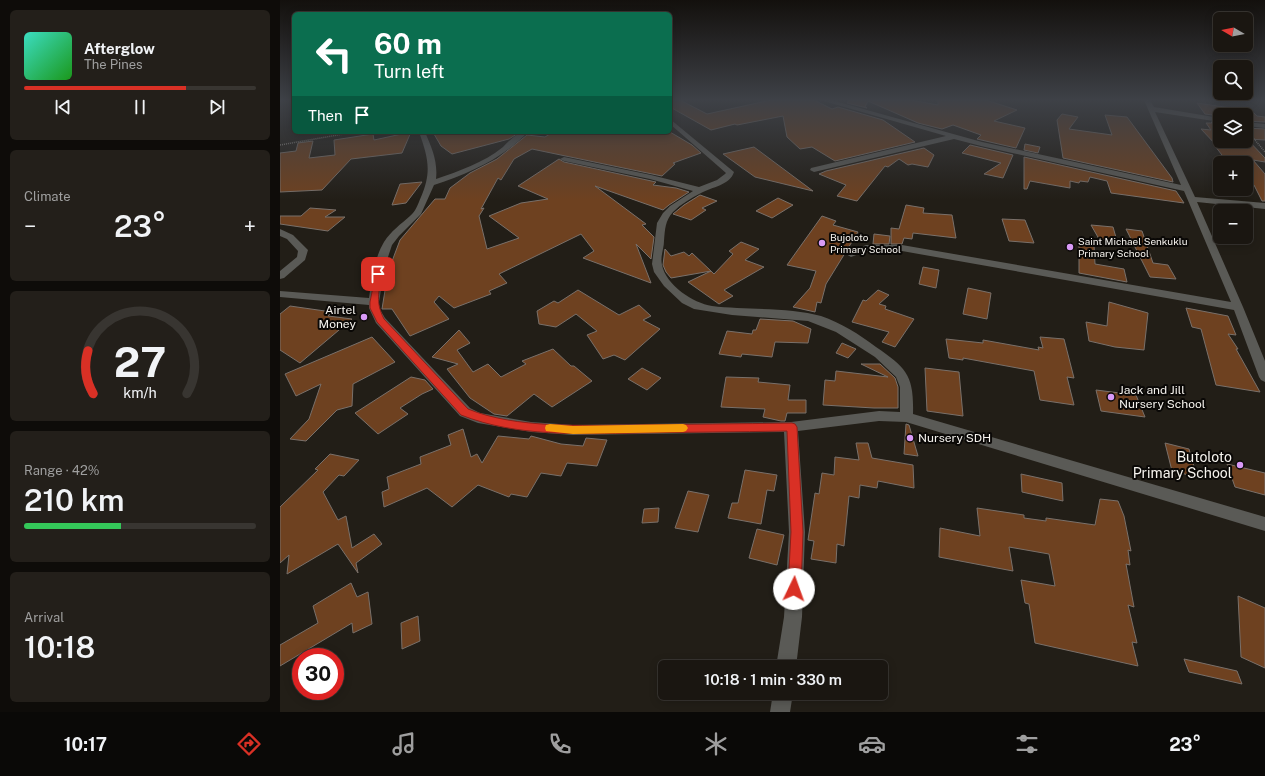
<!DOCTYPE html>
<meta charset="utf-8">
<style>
body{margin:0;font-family:"Public Sans",sans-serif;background:#231f1a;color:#f1f3f6;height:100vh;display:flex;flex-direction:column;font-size:15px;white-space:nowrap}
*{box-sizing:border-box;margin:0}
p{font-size:13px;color:#9f9f9f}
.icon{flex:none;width:22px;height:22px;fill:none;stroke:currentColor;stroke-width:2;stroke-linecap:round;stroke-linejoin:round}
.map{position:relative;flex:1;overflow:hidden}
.sheet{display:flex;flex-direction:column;gap:10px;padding:10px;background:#0e0c09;width:280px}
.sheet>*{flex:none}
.banner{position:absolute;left:12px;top:12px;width:380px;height:122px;border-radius:6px;box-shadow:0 2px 10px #0003,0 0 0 1px #383531;background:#0b6e4f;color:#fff;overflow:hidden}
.needle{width:26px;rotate:280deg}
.buttons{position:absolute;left:933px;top:12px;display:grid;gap:8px}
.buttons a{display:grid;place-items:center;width:40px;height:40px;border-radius:6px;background:#1a1611;box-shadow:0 2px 10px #0003,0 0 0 1px #383531;font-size:20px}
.speed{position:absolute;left:12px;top:648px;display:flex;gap:8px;font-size:20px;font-weight:700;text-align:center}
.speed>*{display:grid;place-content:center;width:52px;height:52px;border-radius:50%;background:#1a1611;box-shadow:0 2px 10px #0003,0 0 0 1px #383531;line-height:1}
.speed .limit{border:6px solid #d22;background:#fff;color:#111}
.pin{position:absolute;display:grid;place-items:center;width:34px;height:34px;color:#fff;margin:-17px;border-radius:8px;box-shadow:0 2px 6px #0006}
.me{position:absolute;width:44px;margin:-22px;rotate:3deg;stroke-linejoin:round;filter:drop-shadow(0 0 3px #0008)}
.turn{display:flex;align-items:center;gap:14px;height:84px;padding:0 16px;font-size:18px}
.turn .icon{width:52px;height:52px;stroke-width:2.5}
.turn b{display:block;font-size:28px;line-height:34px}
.then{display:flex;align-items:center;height:38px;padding:0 16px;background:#0003;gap:8px;font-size:15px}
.big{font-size:30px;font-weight:600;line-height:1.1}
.sheet .card{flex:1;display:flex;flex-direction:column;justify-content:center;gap:6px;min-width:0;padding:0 14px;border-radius:6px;background:#231f1a}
.sheet .dial{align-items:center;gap:0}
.dial svg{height:104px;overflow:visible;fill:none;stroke:#383531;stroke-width:7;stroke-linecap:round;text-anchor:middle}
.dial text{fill:#f1f3f6;stroke:none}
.song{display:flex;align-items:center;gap:12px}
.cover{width:48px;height:48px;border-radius:6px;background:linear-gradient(135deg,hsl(170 70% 55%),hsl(120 70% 35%))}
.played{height:4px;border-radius:2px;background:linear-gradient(90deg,#d93025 70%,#383531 70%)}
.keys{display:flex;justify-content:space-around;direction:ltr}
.heat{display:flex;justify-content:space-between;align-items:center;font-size:22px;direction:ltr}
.charge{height:6px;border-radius:3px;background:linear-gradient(90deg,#34c759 42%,#383531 0)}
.trip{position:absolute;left:378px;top:660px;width:230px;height:40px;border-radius:6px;background:#1a1611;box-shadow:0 2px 10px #0003,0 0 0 1px #383531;font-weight:600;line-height:40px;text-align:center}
.tabs{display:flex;height:64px;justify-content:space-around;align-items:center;background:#0a0907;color:#9f9f9f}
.tabs .icon{width:28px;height:28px}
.tabs .current{color:#d93025}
.tabs b{font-size:18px;color:#f1f3f6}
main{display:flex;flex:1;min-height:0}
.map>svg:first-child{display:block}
.building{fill:#6e4120;stroke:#79706a}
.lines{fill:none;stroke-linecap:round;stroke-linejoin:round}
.path{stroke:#8b8781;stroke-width:1.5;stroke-dasharray:1 1;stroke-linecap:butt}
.street{fill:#5a5a56;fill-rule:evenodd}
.route{fill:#d93025;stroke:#8d1f18}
.slow{fill:#f59e0b}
.poi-dot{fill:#d99af7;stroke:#0a0806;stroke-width:1.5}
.labels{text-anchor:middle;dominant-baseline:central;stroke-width:4;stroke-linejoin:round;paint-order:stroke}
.far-poi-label{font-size:10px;fill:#f6f3ee;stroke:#0a0806;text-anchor:start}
.poi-label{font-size:12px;fill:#f6f3ee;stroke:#0a0806;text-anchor:start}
.near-poi-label{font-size:14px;fill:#f6f3ee;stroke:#0a0806;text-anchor:end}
</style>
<main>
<section class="sheet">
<div class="card">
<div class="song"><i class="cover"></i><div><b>Afterglow</b><p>The Pines</p></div></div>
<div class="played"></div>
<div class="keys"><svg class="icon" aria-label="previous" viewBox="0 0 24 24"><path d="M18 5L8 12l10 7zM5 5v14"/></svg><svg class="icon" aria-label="pause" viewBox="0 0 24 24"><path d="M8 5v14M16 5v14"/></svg><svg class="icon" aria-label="next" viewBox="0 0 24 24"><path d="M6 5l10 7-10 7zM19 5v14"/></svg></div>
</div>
<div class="card"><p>Climate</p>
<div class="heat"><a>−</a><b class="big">23°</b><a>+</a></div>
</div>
<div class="card dial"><svg viewBox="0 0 100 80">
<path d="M14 69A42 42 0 1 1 86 69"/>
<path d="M14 69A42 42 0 0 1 10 36" stroke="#d93025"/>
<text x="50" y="56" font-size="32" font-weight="700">27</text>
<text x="50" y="72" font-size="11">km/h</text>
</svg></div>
<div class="card"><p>Range · 42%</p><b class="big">210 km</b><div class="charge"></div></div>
<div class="card"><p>Arrival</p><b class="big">10:18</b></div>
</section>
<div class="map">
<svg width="985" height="712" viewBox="0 0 985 712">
<rect width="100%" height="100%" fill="#221e17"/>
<g class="building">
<path d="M 390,100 L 400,100 L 427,114 L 491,100 L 534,100 L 552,109 L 558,107 L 603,120 L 635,142 L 555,161 L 532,147 L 520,149 L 507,137 L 503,116 L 457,125 L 455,124 L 431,130 L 390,107 Z"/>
<path d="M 569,100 L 631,100 L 658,105 L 658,100 L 706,100 L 737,110 L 714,121 L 745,128 L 736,148 L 697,139 L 701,135 L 673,125 L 662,129 L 638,123 L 588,101 L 585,107 L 587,108 L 567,103 Z"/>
<path d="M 917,103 L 972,111 L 977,116 L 985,117 L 985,122 L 966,121 L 966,115 L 940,115 L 940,116 L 925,114 Z"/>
<path d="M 782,114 L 798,117 L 789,129 L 832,135 L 825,115 L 847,117 L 892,178 L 893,182 L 783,158 L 777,120 Z"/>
<path d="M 931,122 L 940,123 L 940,141 L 966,141 L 966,128 L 985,129 L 985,140 L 967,139 L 985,158 L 985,162 L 973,160 L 985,174 L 985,201 L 982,201 L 974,185 L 966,183 L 966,161 L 945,159 L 935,146 L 937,146 L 921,129 L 931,130 L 926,123 L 932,123 Z"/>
<path d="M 131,132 L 122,153 L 71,159 L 42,190 L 0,192 L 0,153 L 16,151 L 18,143 L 33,141 L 29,158 L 55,155 L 54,140 L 93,134 L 94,140 Z"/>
<path d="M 166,132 L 240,132 L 229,139 L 172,154 L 161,146 L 154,134 Z"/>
<path d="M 273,132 L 390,132 L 412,145 L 421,153 L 393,163 L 395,164 L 382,176 L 252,149 L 234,159 L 221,180 L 218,178 L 201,209 L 204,208 L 199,216 L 207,249 L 239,238 L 209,216 L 241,203 L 268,199 L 238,186 L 279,159 L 284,162 L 376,182 L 373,185 L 396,188 L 409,192 L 389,205 L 383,210 L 315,186 L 366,224 L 362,225 L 374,237 L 371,259 L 356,244 L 371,283 L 303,258 L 314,251 L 301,234 L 219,274 L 227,283 L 209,291 L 211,294 L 174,308 L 159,296 L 154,302 L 169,319 L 130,336 L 112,309 L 102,309 L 108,272 L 120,240 L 155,199 L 165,199 L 170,188 L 190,173 L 217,159 L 247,135 L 265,137 Z"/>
<path d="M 745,144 L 760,147 L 758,153 L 744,150 Z"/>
<path d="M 690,145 L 733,155 L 723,178 L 704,174 L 721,163 L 682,153 Z"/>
<path d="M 474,147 L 533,191 L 475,177 L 443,154 Z"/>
<path d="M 644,148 L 654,155 L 648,167 L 632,164 L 628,165 L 619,159 L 608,167 L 605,166 L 577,201 L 557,196 L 566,185 L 539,174 L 546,171 Z"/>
<path d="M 744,157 L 896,191 L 904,203 L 831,193 L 827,181 L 810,177 L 808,182 L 800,181 L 799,183 L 790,181 L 790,188 L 750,181 L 747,189 L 744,189 Z"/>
<path d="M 142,182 L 126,203 L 112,205 L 120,184 Z"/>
<path d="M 420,195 L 437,201 L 422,208 L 426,210 L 411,220 L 393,214 L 404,205 Z"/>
<path d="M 498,198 L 513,205 L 492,218 L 476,211 Z"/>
<path d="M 626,205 L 644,208 L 643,213 L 672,215 L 676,238 L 633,233 L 632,239 L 624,238 L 622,244 L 611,244 L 611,228 L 619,229 Z"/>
<path d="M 30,208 L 56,210 L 45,217 L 65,217 L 48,231 L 0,224 L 0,216 L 21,216 Z"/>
<path d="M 542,216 L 556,221 L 553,225 L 578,232 L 546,284 L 541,303 L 537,302 L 535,312 L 513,307 L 530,288 L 536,271 L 507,265 Z"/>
<path d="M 722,219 L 745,220 L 754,243 L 729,241 Z"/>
<path d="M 811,225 L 833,227 L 837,241 L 819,239 Z"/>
<path d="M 846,229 L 862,231 L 873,263 L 888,265 L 896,279 L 870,277 Z"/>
<path d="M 594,234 L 610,236 L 609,244 L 593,244 Z"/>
<path d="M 799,240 L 814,245 L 815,264 L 844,269 L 847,282 L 799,273 Z"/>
<path d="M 461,242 L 479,249 L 465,260 L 484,267 L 444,290 L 453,296 L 439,304 L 408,282 L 431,271 L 434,274 L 453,254 L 449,251 Z"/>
<path d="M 385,249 L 391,256 L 404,252 L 409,256 L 412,253 L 431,271 L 391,278 L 386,272 L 383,265 Z"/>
<path d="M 643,267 L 659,270 L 656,288 L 639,284 Z"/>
<path d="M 688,288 L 711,293 L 707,319 L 683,314 Z"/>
<path d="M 298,290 L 339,315 L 359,305 L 371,316 L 363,320 L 380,329 L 345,360 L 334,355 L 323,359 L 307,335 L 317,331 L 296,314 L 276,327 L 259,324 L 257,311 L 274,301 L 278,303 Z"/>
<path d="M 598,290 L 609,295 L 599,304 L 606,306 L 605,309 L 634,319 L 615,347 L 602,342 L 609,332 L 572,322 L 583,300 L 586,301 Z"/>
<path d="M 829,302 L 868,313 L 864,350 L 835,347 L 809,341 L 806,322 L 827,326 Z"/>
<path d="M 10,306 L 52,312 L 48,316 L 72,319 L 20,363 L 0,350 L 0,314 Z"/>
<path d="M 906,308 L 948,316 L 956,335 L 948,334 L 958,349 L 956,349 L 980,392 L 936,385 L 921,329 L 912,327 Z"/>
<path d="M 480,319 L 513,321 L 531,329 L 528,343 L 495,342 L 492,357 L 462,354 L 461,357 L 439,354 L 447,331 L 472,334 L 473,330 L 476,330 Z"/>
<path d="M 179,330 L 190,343 L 177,350 L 193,372 L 208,364 L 221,377 L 246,364 L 242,361 L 273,349 L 291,366 L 294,366 L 312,381 L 272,407 L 254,394 L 227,416 L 214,414 L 190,398 L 167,369 L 178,364 L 152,357 Z"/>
<path d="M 92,337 L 115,362 L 73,384 L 72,406 L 57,410 L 26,441 L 10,439 L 29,419 L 41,384 L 16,396 L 5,374 Z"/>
<path d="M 760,337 L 784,339 L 794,378 L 787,377 L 794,405 L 760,400 L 754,371 L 683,358 L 683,360 L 669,358 L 666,339 L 703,343 L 703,340 L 759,350 L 758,347 L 763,348 Z"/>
<path d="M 562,343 L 576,349 L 568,358 L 556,353 Z"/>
<path d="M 581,364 L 600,364 L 615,378 L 618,387 L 618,408 L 594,408 L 543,405 L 545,380 L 555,381 L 556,371 L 608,377 Z"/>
<path d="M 362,368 L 381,378 L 367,390 L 348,379 Z"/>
<path d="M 645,368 L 679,372 L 683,416 L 647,411 Z"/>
<path d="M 131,377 L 145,380 L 153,389 L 142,394 L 120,408 L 128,414 L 98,434 L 75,413 Z"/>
<path d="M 446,377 L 479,378 L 478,382 L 510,385 L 508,400 L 526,400 L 526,413 L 507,413 L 505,421 L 501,421 L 483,417 L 485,409 L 441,407 Z"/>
<path d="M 816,390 L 856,395 L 865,417 L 821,411 Z"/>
<path d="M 626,424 L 629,425 L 638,456 L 624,454 Z"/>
<path d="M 183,429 L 191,457 L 197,454 L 202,463 L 218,436 L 249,439 L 251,436 L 281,444 L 303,446 L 306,438 L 327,440 L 317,466 L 287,463 L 281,476 L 261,473 L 247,497 L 231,494 L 229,497 L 198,485 L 172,507 L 147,488 L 104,507 L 102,492 L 109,489 L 107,477 L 141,464 L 140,457 L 171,445 L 168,435 Z"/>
<path d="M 576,443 L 588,443 L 592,458 L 633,465 L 634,488 L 598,481 L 597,488 L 580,485 L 579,498 L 569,496 L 564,546 L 557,544 L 556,563 L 531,559 L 534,541 L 528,540 L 535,493 L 539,494 L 542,473 L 554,475 L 555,457 L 579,460 Z"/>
<path d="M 885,443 L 909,449 L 917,477 L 892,471 Z"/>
<path d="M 50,454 L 79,460 L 64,476 L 59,475 L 43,492 L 58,520 L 66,516 L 72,548 L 94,534 L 102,544 L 76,563 L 78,573 L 58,544 L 7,574 L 9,555 L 0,563 L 0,507 L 38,470 L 35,469 Z"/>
<path d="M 947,464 L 985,473 L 985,495 L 955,487 Z"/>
<path d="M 465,470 L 497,475 L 494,491 L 487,490 L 481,524 L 448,518 L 452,503 L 458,503 Z"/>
<path d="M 741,474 L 782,483 L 783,501 L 742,492 Z"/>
<path d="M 408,491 L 429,495 L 418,532 L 395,528 Z"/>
<path d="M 820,499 L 838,501 L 844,516 L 851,551 L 848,550 L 850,565 L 846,564 L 854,607 L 848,605 L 857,643 L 852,642 L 858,666 L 755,643 L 749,604 L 745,603 L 741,580 L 775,586 L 769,554 L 729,547 L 733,571 L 659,557 L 660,528 L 700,536 L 697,508 L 744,515 L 744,518 L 766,521 L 766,518 L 815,525 Z"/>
<path d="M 379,508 L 378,522 L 362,523 L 364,509 Z"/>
<path d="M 477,529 L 504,535 L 497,565 L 469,558 Z"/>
<path d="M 71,583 L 77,597 L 88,592 L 92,624 L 73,633 L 72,623 L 0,666 L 0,645 L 38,623 L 33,606 Z"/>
<path d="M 958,596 L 985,608 L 985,668 L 961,657 Z"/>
<path d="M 138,616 L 140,641 L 122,649 L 121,623 Z"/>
<path d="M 904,659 L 957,671 L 962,684 L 909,672 Z"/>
</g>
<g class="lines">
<g class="path">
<path d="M 970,134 L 985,152"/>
<path d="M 0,145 L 75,132"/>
</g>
<g class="street">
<path d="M 540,100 L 551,100 L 702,142 L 901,185 L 864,100 L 870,100 L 874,107 L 940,118 L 940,122 L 875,112 L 915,197 L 985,203 L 985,209 L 917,202 L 963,307 L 985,361 L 985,382 L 981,380 L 979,377 L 954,310 L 622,251 L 587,251 L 571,257 L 566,254 L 568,252 L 586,245 L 622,245 L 951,302 L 904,191 L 701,146 L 674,139 L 534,172 L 530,170 L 531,168 L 666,136 Z"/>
<path d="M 390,119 L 454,172 C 450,185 432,187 421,193 C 411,198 401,204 393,212 C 385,221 385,229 384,241 C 384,249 380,256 382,265 C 386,285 413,303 432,306 C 465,310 510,307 541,316 C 561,323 579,334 596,347 C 627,368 634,376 633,414 L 985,517 L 985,531 L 626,422 L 599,421 L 518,431 L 525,532 L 522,617 L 516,667 L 496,667 L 504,617 L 509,532 L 504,432 L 293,435 L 251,432 L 198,423 L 180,416 L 96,323 L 89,308 L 89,305 L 0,297 L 0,291 L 89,298 C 92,279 94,259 104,242 C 111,231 121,224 130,216 C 136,211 138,204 141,197 C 152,172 148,157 139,132 L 145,132 C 152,148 158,162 156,179 C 179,171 203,163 223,147 C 231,139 237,132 248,132 C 222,159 190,173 154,185 L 141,214 L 119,236 L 112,245 L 105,266 L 99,302 L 99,308 L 105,318 L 190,408 L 200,413 L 251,422 L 293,425 L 511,422 L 599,411 L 620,412 L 620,387 L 616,377 L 595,357 L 556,332 L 528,321 L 452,315 L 414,309 L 402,303 L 384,286 L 374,272 L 372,264 L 377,223 L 383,213 L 390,206 L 413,191 L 370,179 L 284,161 L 280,159 L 284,157 L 371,175 L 419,187 L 437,180 L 445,174 L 446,173 L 390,124 Z"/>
<path d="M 966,122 L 985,124 L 985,128 L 966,126 Z"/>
<path d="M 0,229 L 13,235 L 28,250 L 25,260 L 4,278 L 0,279 L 0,271 L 17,257 L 18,251 L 7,239 L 0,236 Z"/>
<path d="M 493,693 L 513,693 L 510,712 L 490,712 Z"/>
</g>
</g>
<linearGradient id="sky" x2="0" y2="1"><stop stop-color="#13100d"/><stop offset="0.5" stop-color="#3e4147"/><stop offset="1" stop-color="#3e4147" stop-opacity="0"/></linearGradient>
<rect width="985" height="200" fill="url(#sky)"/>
<path class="route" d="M 96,272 L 101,272 L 102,274 C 99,293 95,301 104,319 L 188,409 C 237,429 302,425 354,425 C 406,424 459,424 512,423 L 515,424 L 517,427 L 523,532 L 521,589 L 519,593 L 514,595 L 510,593 L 508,589 L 511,532 L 507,431 C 457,432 407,432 358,433 C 299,434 237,437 181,415 L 97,322 L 90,308 L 90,302 Z"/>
<path class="slow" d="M 270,424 L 293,426 L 403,424 L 406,425 L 408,428 L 406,431 L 403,432 L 293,434 L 266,431 L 265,428 L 266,425 Z"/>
<g class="poi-dot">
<circle cx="542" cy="243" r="4"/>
<circle cx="790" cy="247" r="4"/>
<circle cx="84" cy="317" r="4"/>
<circle cx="831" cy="397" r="4"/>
<circle cx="630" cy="438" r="4"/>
<circle cx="960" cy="465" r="4"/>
</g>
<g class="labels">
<g class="far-poi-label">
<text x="550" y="237">Bujoloto<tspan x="550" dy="12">Primary School</tspan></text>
<text x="798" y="241">Saint Michael Senkuklu<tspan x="798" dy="12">Primary School</tspan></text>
</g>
<g class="poi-label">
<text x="76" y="310" text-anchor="end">Airtel<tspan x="76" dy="14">Money</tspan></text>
<text x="839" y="390">Jack and Jill<tspan x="839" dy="14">Nursery School</tspan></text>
<text x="638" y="438">Nursery SDH</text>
</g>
<g class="near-poi-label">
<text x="952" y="457">Butoloto<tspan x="952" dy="16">Primary School</tspan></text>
</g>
</g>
</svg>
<div class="buttons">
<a><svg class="needle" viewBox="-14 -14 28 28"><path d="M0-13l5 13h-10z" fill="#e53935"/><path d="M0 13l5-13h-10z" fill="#9f9f9f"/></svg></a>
<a><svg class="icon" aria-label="search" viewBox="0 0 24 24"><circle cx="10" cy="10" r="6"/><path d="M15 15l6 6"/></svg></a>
<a><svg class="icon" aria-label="layers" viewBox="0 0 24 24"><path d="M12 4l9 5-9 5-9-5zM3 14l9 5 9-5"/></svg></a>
<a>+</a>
<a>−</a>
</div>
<div class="speed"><div class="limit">30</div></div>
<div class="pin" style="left:98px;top:274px;background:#d93025"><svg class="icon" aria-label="arrive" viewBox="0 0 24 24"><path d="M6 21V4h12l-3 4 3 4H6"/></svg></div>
<svg class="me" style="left:514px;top:589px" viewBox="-20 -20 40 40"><circle r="19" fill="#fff"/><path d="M0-13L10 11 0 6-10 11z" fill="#d93025"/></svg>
<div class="trip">10:18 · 1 min · 330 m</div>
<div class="banner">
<div class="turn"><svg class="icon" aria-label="left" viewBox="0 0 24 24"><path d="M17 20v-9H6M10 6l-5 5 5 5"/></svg><div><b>60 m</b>Turn left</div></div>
<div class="then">Then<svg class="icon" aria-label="arrive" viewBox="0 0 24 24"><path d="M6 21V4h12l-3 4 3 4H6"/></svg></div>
</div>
</div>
</main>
<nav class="tabs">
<b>10:17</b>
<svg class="icon current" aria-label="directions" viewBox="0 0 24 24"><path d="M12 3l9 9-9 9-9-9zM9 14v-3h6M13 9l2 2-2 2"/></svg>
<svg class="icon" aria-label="music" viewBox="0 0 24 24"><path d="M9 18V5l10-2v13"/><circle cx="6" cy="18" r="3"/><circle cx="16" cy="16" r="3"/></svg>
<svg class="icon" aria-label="phone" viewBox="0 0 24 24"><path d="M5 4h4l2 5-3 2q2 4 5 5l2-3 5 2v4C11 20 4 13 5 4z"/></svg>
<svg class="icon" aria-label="climate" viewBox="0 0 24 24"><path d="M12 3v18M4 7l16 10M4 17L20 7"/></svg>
<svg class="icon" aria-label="car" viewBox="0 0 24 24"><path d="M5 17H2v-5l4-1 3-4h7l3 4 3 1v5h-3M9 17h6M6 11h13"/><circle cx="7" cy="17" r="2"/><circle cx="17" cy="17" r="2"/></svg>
<svg class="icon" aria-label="filters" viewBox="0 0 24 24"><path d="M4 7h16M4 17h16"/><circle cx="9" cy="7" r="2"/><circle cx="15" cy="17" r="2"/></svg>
<b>23°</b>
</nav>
